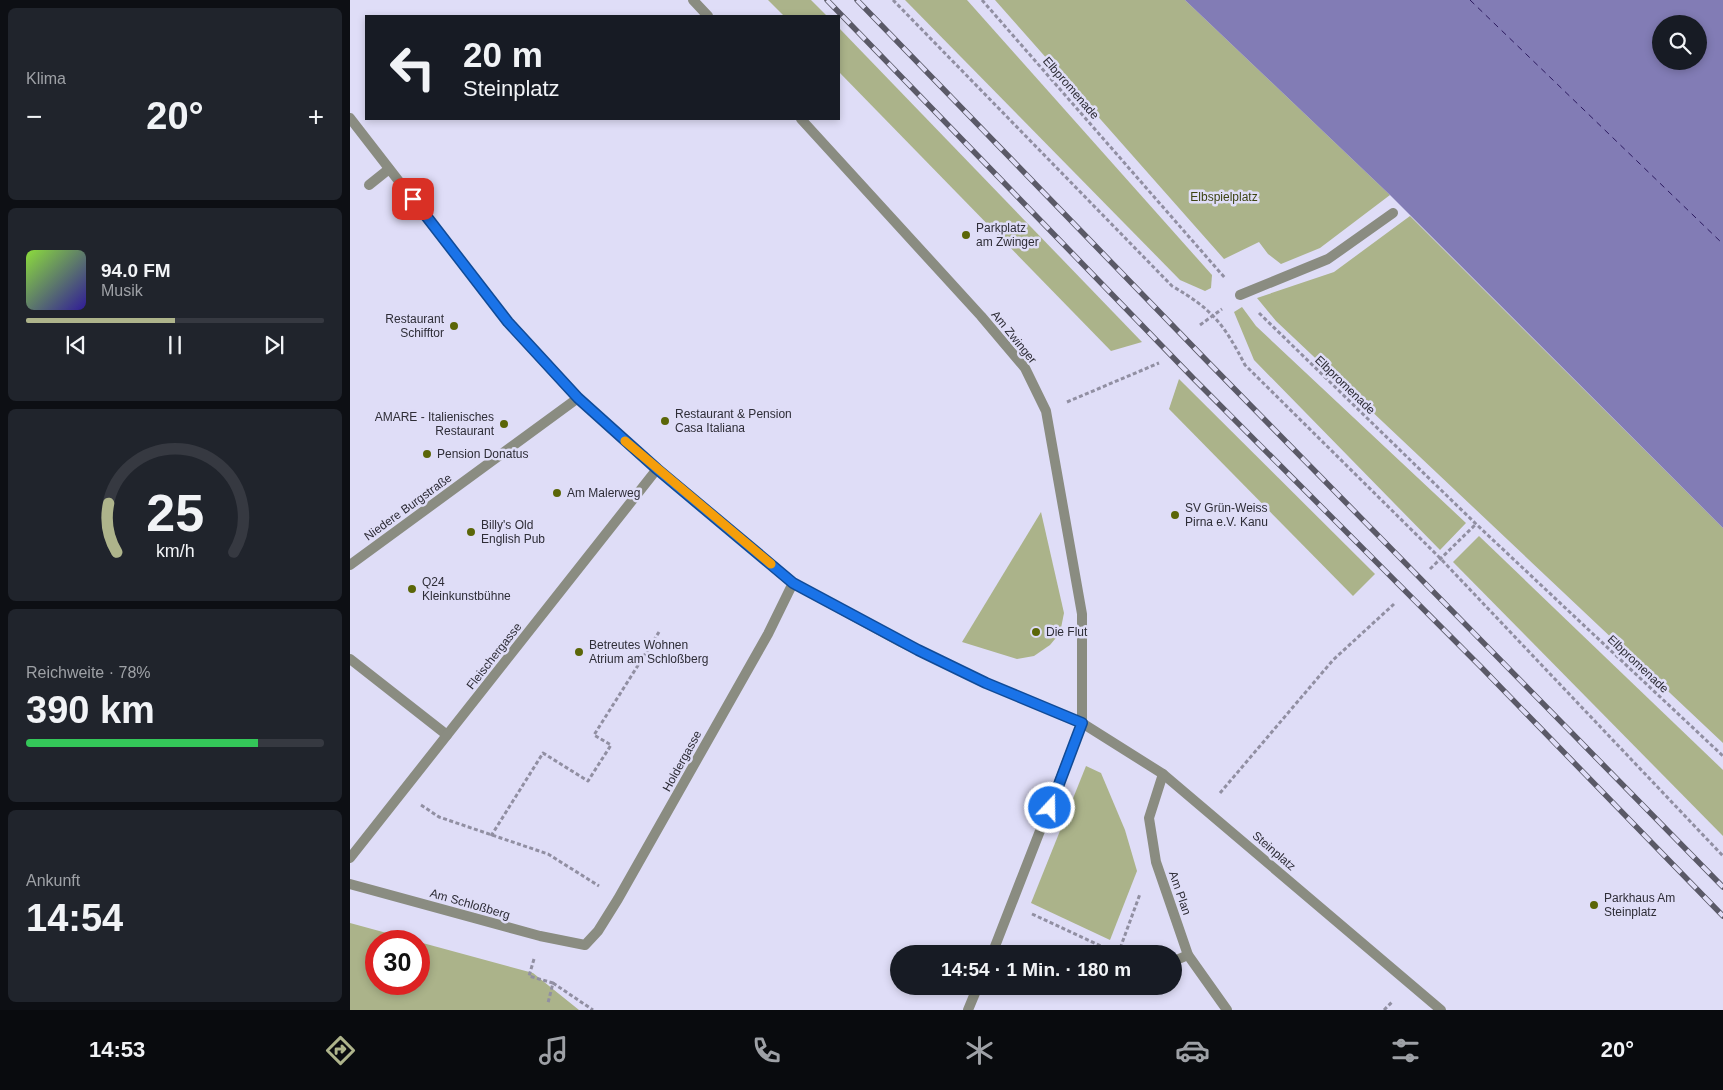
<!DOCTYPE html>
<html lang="de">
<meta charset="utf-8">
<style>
body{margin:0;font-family:Arial,sans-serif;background:#20242c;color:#f1f3f6;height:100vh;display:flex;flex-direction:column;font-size:19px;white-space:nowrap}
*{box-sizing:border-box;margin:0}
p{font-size:16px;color:#9ea1a6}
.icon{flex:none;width:28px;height:28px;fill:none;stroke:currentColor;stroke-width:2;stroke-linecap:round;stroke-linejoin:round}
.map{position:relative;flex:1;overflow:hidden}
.sheet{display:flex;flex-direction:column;gap:8px;padding:8px;background:#0d0f14;width:350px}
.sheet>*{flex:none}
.banner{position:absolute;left:15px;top:15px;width:475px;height:105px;border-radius:0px;box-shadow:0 2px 8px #0003;background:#171b24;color:#f1f3f6;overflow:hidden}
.tools{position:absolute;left:1302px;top:15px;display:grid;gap:10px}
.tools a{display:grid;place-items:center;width:55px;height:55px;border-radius:50%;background:#171b24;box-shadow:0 2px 8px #0003;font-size:25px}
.speed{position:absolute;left:15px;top:930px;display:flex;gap:10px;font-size:25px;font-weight:700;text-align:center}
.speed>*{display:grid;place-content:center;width:65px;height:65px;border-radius:50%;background:#171b24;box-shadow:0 2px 8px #0003;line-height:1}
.speed .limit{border:8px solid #d22;background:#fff;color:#111}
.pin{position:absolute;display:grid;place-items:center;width:42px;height:42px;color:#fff;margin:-21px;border-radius:10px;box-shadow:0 2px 8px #0006}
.me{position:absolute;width:55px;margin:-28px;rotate:21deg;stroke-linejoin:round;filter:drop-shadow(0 0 4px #0008)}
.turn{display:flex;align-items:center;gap:18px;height:105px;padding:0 15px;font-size:22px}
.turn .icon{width:65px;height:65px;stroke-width:2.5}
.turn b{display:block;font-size:35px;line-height:42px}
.big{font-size:38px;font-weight:800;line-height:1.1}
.sheet .card{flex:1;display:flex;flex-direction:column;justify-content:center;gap:8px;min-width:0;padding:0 18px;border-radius:8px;background:#20242c}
.sheet .dial{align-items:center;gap:0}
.dial svg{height:130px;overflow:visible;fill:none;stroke:#363941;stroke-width:7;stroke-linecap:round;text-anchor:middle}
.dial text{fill:#f1f3f6;stroke:none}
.song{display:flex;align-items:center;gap:15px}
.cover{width:60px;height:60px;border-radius:8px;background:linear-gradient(135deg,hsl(90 70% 55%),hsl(250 70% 35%))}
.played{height:5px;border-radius:2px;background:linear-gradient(90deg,#aeb48b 50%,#363941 50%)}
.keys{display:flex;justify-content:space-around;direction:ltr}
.heat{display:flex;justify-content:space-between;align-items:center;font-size:28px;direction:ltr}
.charge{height:8px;border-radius:4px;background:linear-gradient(90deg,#34c759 78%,#363941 0)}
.trip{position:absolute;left:540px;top:945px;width:292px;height:50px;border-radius:25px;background:#171b24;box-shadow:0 2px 8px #0003;font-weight:800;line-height:50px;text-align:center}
.tabs{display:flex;height:80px;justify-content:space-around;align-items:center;background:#090b0e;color:#9ea1a6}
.tabs .icon{width:35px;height:35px}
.tabs .on{color:#aeb48b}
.tabs b{font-size:22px;color:#f1f3f6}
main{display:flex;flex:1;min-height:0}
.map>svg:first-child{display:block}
.green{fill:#abb38a}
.water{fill:#827cb5;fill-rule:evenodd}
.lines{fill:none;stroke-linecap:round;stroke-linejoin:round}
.ferry{stroke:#2c1a5f;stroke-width:1;stroke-dasharray:6 5;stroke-linecap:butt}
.path{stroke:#918fa2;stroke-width:3;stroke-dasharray:4 2.5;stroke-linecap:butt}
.lane{stroke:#8a8c81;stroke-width:10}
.street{stroke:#8a8c81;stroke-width:10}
.rail-casing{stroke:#5a5967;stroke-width:5.5}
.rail{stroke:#dfddf7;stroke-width:4;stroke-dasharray:11;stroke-linecap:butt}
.route-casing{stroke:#114b97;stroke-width:12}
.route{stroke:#1a73e8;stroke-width:9}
.slow{stroke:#f59e0b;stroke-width:9}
.poi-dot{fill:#5b6608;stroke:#dfddf7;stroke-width:2}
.labels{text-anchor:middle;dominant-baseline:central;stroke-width:5;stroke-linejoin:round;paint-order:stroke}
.street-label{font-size:12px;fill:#2e2d37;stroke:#dfddf7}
.park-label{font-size:12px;fill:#3c4312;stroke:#dfddf7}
.poi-label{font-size:12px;fill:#2e2d37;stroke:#dfddf7;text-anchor:start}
</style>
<main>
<section class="sheet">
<div class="card"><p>Klima</p>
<div class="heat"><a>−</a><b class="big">20°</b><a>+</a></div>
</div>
<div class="card">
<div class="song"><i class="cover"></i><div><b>94.0 FM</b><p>Musik</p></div></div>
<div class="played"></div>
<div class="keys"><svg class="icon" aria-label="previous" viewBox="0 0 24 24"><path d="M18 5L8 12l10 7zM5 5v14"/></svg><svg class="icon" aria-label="pause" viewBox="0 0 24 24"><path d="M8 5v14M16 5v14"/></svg><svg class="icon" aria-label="next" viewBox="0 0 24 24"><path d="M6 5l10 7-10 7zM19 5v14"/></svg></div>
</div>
<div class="card dial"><svg viewBox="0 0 100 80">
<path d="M14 69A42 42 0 1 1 86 69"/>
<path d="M14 69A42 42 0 0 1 9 39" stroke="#aeb48b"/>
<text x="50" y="56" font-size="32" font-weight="700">25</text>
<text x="50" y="72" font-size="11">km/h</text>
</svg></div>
<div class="card"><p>Reichweite · 78%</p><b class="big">390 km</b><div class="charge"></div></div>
<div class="card"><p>Ankunft</p><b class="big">14:54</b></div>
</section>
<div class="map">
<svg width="1373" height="1010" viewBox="0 0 1373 1010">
<rect width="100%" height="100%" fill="#dfddf7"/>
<g class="green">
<path d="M 418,0 L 461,0 L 477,16 L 434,16 Z"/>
<path d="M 555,0 L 617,0 L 862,275 L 861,288 L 855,291 L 830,280 Z"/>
<path d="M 645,0 L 835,0 L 1040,195 L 970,248 L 931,264 L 918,254 L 909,242 L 874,259 Z"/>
<path d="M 489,28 L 792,342 L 761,351 L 489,72 Z"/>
<path d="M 1060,216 L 1373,528 L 1373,743 L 926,321 L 907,298 L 984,272 Z"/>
<path d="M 892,307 L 906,326 L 1116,523 L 1090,550 L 904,360 L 884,312 Z"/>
<path d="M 829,379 L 1025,574 L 1003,596 L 819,409 Z"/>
<path d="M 691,512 L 714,613 L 710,633 L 700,645 L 684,656 L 667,659 L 612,642 Z"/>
<path d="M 1129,536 L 1373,770 L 1373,836 L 1103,562 Z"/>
<path d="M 736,766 L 751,773 L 775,830 L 787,871 L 760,940 L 681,903 Z"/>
<path d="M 0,923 L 66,941 L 26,941 L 26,984 L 69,984 L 69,942 L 183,973 L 229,1010 L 0,1010 Z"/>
</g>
<path class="water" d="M 835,0 L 1373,0 L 1373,528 L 1040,195 ZM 1311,24 L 1349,24 L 1349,61 L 1311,61 Z"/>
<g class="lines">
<path class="ferry" d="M 1120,0 L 1373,244"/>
<g class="path">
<path d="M 543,0 L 822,286 C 862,309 874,324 895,365 L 1090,558 L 1373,856"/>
<path d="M 632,0 L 875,278"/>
<path d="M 909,313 L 1126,524 L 1373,756"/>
<path d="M 850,325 L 872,309"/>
<path d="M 717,402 L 809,363"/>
<path d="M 1080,569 L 1126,524"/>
<path d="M 870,793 L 983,660 L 1044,604"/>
<path d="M 71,805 L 89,817 L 198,854 L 249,886"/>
<path d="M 141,836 L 193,753 L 238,781 L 261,745 L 244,735 L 309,632"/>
<path d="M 682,914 L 768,954"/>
<path d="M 768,954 L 790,894"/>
<path d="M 184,959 L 179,976 L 203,983 L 198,1003"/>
<path d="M 203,983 L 243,1010"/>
<path d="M 1034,1010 L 1043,1001"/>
</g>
<g class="lane">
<path d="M 19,185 L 39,169"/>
<path d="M 890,295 L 978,259 L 1043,213"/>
<path d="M 0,659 L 97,735"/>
<path d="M 824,961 L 838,955"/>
</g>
<g class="street">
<path d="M 343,0 L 358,16"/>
<path d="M 0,118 L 158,322 L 228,398 L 307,469 L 443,583 L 551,642 L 636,683 L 732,723 L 813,774 L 1091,1010"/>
<path d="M 451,119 L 631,316 L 675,368 L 696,411 L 732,614 L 732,723 L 642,954"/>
<path d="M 0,565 L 228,398"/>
<path d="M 813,774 L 799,818 L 806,862 L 838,955 L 877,1010"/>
<path d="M 0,858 L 307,469"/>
<path d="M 0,884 L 190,936 L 235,945 L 248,931 L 268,899 L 418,634 L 443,583"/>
<path d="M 618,1010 L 628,986"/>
</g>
<g class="rail-casing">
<g id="rail">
<path d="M 477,0 L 843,378 L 1130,666 L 1373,916"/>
<path d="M 507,0 L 858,362 L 1373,887"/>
</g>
</g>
<use href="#rail" class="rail"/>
</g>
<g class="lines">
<g class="route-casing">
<path id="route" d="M 63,199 L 158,322 L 228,398 L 307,469 L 443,583 L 568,650 L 636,683 L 732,723 L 700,808"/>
</g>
<use href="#route" class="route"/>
<path class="slow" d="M 275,441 L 421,564"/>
</g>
<g class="poi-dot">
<circle cx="616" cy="235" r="5"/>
<circle cx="104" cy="326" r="5"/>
<circle cx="315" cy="421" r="5"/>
<circle cx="154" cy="424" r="5"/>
<circle cx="77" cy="454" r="5"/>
<circle cx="207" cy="493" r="5"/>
<circle cx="825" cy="515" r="5"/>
<circle cx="121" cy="532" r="5"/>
<circle cx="62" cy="589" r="5"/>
<circle cx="686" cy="632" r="5"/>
<circle cx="229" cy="652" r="5"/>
<circle cx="1244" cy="905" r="5"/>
</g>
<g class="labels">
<g class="street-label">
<text transform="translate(721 88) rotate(49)">Elbpromenade</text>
<text transform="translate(664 337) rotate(51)">Am Zwinger</text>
<text transform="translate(995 385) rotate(44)">Elbpromenade</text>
<text transform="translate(58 507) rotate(-36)">Niedere Burgstraße</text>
<text transform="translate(144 656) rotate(-52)">Fleischergasse</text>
<text transform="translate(1288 664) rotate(43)">Elbpromenade</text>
<text transform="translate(332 761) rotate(-61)">Holdergasse</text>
<text transform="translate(924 851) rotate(41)">Steinplatz</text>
<text transform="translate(830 893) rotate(71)">Am Plan</text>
<text transform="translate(120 904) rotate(16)">Am Schloßberg</text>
</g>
<g class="park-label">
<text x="874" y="197">Elbspielplatz</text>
</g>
<g class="poi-label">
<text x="626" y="228">Parkplatz<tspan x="626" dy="14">am Zwinger</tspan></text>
<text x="94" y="319" text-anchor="end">Restaurant<tspan x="94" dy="14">Schifftor</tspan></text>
<text x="325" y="414">Restaurant &amp; Pension<tspan x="325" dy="14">Casa Italiana</tspan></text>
<text x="144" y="417" text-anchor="end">AMARE - Italienisches<tspan x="144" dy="14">Restaurant</tspan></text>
<text x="87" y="454">Pension Donatus</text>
<text x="217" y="493">Am Malerweg</text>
<text x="835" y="508">SV Grün-Weiss<tspan x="835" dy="14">Pirna e.V. Kanu</tspan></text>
<text x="131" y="525">Billy's Old<tspan x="131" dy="14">English Pub</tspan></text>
<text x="72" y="582">Q24<tspan x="72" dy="14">Kleinkunstbühne</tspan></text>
<text x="696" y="632">Die Flut</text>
<text x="239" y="645">Betreutes Wohnen<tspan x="239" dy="14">Atrium am Schloßberg</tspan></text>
<text x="1254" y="898">Parkhaus Am<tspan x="1254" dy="14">Steinplatz</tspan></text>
</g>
</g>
</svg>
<div class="tools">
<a><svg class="icon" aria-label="search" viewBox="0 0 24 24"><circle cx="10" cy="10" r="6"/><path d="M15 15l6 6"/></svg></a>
</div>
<div class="speed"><div class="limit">30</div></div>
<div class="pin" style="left:63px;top:199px;background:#d93025"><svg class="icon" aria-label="arrive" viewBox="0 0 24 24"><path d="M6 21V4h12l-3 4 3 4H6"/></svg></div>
<svg class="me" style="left:700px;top:808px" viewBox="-20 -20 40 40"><circle r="17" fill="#1a73e8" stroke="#fff" stroke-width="3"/><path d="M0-11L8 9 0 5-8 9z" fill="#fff"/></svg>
<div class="trip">14:54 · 1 Min. · 180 m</div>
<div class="banner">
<div class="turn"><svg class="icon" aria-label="left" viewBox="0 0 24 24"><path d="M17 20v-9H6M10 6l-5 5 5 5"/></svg><div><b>20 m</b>Steinplatz</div></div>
</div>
</div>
</main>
<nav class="tabs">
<b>14:53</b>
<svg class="icon on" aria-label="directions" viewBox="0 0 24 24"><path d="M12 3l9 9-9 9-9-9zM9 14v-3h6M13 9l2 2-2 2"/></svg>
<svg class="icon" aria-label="music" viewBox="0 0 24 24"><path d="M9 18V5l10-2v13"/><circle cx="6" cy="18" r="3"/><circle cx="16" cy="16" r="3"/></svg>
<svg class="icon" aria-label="phone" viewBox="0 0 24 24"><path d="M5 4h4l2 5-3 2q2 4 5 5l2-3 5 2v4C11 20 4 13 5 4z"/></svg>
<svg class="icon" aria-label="climate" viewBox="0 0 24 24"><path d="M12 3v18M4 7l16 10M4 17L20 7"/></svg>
<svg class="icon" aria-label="car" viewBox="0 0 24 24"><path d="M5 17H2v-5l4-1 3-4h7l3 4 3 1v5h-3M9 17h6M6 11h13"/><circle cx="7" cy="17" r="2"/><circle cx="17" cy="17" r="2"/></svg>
<svg class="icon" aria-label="filters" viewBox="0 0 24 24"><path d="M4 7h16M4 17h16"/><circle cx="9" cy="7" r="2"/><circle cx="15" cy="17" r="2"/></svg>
<b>20°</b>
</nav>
